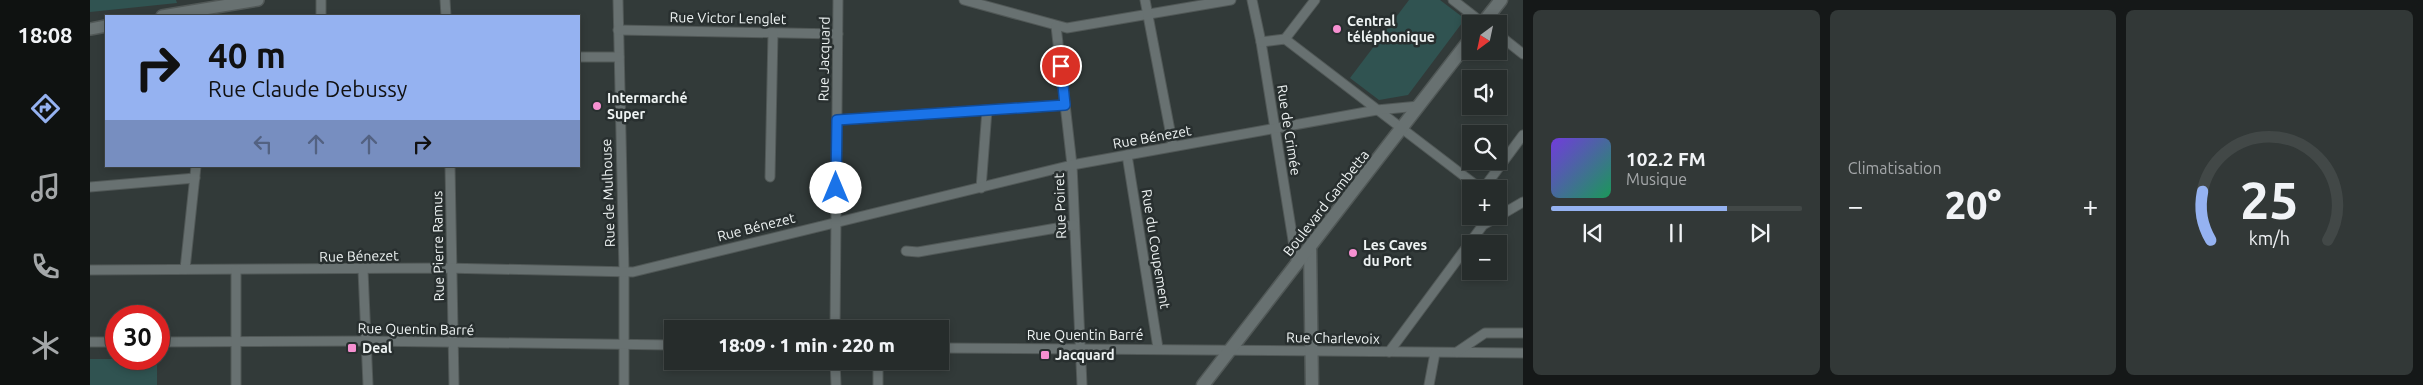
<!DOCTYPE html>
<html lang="fr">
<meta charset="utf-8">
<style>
body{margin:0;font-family:Ubuntu,sans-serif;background:#323837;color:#f1f3f6;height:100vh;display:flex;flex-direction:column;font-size:19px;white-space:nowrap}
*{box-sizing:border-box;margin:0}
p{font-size:16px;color:#a4a7a9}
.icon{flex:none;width:28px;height:28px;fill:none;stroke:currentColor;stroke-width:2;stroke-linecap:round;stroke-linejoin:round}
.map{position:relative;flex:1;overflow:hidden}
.drawer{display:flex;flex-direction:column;gap:10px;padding:10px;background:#151818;width:900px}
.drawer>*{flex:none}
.hud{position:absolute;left:15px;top:15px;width:475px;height:152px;border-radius:0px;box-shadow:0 2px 8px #0003,0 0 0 1px #424847;background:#95b2f1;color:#111;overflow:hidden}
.needle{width:32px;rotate:213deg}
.controls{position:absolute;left:1372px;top:15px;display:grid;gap:10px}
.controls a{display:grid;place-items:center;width:45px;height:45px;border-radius:0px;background:#262c2b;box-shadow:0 2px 8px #0003,0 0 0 1px #424847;font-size:25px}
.speed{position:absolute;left:15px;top:305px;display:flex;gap:10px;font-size:25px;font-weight:700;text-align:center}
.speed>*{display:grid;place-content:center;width:65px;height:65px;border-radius:50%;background:#262c2b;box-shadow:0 2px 8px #0003,0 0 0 1px #424847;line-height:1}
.speed .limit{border:8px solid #d22;background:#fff;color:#111}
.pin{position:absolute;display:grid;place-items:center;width:42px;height:42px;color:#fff;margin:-21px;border:2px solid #fff;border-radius:50%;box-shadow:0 1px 5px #0007}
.me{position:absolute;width:55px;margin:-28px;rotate:0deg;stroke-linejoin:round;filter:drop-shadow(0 0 4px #0008)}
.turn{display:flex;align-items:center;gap:18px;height:105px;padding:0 20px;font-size:22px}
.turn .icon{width:65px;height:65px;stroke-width:2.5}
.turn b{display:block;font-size:35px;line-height:42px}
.lanes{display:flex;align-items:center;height:48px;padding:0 20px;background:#0003;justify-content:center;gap:25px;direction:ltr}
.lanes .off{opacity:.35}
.big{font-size:38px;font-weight:800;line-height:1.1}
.drawer .card{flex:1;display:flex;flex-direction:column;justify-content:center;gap:8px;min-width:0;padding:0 18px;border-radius:8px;background:#323837}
.drawer .dial{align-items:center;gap:0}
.dial svg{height:130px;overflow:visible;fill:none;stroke:#424847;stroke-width:7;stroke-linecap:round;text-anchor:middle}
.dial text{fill:#f1f3f6;stroke:none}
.song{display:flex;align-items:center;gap:15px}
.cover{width:60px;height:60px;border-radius:8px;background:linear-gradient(135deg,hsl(260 70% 55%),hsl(150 70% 35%))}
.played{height:5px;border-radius:2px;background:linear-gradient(90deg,#95b2f1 70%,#424847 70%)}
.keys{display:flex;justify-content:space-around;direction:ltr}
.heat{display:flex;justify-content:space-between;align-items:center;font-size:28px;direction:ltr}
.drawer .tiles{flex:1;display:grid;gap:10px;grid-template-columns:repeat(3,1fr)}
.trip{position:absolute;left:574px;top:320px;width:285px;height:50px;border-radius:0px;background:#262c2b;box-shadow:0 2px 8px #0003,0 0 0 1px #424847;font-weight:800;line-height:50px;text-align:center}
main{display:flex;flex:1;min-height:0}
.menu{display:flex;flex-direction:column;width:90px;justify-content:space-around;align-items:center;background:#0f1211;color:#a4a7a9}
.menu .icon{width:35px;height:35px}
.menu .selected{color:#95b2f1}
.menu b{font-size:22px;color:#f1f3f6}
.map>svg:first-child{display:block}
.green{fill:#305351}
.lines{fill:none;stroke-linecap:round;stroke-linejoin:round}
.minor-casing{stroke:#515857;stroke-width:11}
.tertiary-casing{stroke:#515857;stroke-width:14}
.secondary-casing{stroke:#515857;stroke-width:15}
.minor{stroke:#687171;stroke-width:9}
.tertiary{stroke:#687171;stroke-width:11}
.secondary{stroke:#687171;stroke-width:12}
.route-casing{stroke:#114b97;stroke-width:12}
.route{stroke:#1a73e8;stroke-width:9}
.poi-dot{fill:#f690d1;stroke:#282f2f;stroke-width:2}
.labels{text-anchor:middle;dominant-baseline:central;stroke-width:5;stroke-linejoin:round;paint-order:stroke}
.street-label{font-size:14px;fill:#eef3f3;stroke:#282f2f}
.poi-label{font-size:14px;font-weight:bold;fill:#eef3f3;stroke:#282f2f;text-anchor:start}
</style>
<main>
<nav class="menu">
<b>18:08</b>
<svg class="icon selected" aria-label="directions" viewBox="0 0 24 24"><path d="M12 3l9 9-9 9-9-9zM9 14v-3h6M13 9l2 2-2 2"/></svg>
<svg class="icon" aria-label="music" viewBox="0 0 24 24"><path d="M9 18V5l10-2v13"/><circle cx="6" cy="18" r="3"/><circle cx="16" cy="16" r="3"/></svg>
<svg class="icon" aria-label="phone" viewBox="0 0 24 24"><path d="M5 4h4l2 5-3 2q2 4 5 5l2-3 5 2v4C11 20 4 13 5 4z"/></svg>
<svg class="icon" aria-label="climate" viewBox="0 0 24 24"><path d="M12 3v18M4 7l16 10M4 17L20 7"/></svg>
</nav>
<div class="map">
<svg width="1433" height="385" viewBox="0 0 1433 385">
<rect width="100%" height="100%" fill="#323a39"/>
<g class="green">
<path d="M 0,0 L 86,0 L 87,3 L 0,12 Z"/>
<path d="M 1319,0 L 1350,0 L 1375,19 L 1318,95 L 1289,100 L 1260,78 Z"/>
<rect x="0" y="359" width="67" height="26"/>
</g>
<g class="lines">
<g class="minor-casing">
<g id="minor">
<path d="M 231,0 L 231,16"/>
<path d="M 355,0 L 356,16"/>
<path d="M 528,0 L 534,271 L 534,385"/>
<path d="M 874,0 L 977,28 L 1141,0"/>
<path d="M 1055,0 L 1083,146"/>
<path d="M 1162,0 L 1171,42 L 1207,265"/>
<path d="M 1363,0 L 1394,24"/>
<path d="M 966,26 L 982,165 L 992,385"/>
<path d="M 528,30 L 748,34"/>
<path d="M 1409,35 L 1433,54"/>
<path d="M 1195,39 L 1225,0"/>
<path d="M 1171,42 L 1195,39 L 1391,189"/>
<path d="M 489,57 L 529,57"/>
<path d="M 747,120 L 975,105"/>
<path d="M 1037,155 L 1068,348"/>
<path d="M 360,166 L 364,385"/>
<path d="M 680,177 L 683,33"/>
<path d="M 0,187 L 105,178"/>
<path d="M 891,188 L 897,110"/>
<path d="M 1393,189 L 1433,135"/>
<path d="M 1409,216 L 1433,202"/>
<path d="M 816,251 L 828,252 L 984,225"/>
<path d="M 95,269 L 106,166"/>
<path d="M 0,270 L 354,268 L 543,272 L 982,165 L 1287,110 L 1329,106"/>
<path d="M 273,270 L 278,385"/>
<path d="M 745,329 L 748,0"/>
<path d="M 0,342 L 26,342"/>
<path d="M 69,342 L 277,341 L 582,345"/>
<path d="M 850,348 C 1044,348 1239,352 1433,353"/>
<path d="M 1299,352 L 1393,225 L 1409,216"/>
<path d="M 1367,352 L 1395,333 L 1433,333"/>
<path d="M 745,361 L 746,385"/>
<path d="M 788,361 L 788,385"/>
<path d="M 146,385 L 146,270"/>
<path d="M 1339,385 L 1345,353"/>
</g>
</g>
<g class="tertiary-casing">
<g id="tertiary">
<path d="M 72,16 L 168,0"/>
<path d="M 0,29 L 16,26"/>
</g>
</g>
<g class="secondary-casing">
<g id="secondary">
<path d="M 1392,24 L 1411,0"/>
<path d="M 1220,247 L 1222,385"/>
<path d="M 1113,385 L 1381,38"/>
</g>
</g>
<use href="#minor" class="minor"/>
<use href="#tertiary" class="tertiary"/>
<use href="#secondary" class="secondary"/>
</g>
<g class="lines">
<g class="route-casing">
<path id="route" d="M 746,188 L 747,120 L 975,105 L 971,66"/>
</g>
<use href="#route" class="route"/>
</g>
<g class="poi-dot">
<circle cx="1247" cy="29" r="5"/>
<circle cx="507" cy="106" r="5"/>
<circle cx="1263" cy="253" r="5"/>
<rect x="257" y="343" width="10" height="10" rx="2.5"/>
<rect x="950" y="350" width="10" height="10" rx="2.5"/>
</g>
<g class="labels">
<g class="street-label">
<text transform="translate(638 18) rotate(1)">Rue Victor Lenglet</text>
<text transform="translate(734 59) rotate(-89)">Rue Jacquard</text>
<text transform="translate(1199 130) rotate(81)">Rue de Crimée</text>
<text transform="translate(1062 137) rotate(-10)">Rue Bénezet</text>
<text transform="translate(518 193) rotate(-92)">Rue de Mulhouse</text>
<text transform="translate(1236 203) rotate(-52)">Boulevard Gambetta</text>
<text transform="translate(970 206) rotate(-92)">Rue Poiret</text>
<text transform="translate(666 227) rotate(-14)">Rue Bénezet</text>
<text transform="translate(348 246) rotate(-91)">Rue Pierre Ramus</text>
<text transform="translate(1066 249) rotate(81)">Rue du Coupement</text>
<text transform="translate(269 256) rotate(-1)">Rue Bénezet</text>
<text transform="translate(326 329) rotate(1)">Rue Quentin Barré</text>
<text x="995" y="335">Rue Quentin Barré</text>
<text transform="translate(1243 338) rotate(1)">Rue Charlevoix</text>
</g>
<g class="poi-label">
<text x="1257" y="21">Central<tspan x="1257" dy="16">téléphonique</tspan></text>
<text x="517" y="98">Intermarché<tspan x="517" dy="16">Super</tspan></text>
<text x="1273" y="245">Les Caves<tspan x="1273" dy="16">du Port</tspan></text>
<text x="272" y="348">Deal</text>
<text x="965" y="355">Jacquard</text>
</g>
</g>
</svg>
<div class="controls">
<a><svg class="needle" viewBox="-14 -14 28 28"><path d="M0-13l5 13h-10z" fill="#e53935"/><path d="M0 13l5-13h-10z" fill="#a4a7a9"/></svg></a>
<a><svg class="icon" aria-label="sound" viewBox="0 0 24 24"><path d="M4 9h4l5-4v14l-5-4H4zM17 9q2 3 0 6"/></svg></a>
<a><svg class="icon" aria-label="search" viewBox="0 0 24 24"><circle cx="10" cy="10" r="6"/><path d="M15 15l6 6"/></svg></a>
<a>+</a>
<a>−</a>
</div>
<div class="speed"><div class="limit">30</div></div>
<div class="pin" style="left:971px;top:66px;background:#d93025"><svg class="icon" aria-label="arrive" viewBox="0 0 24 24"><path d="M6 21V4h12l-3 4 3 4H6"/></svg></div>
<svg class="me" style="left:746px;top:188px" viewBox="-20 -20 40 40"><circle r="19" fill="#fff"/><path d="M0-13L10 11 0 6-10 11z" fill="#1a73e8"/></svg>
<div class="trip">18:09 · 1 min · 220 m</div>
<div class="hud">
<div class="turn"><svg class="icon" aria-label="right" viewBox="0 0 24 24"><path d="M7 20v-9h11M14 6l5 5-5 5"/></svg><div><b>40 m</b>Rue Claude Debussy</div></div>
<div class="lanes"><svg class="icon off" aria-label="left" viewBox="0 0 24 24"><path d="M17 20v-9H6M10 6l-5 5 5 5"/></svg><svg class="icon off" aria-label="ahead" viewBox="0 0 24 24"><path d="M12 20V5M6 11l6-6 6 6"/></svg><svg class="icon off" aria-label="ahead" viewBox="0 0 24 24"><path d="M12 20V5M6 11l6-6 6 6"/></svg><svg class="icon" aria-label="right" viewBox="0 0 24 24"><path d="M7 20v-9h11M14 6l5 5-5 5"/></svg></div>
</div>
</div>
<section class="drawer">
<div class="tiles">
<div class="card">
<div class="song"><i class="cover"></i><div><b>102.2 FM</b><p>Musique</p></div></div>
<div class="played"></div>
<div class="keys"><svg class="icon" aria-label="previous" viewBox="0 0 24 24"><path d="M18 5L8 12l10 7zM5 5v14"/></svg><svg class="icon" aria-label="pause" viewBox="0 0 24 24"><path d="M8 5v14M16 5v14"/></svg><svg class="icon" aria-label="next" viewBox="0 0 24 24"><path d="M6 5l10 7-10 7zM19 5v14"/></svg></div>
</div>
<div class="card"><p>Climatisation</p>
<div class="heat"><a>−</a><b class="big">20°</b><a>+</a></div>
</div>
<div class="card dial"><svg viewBox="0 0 100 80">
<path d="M14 69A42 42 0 1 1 86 69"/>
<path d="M14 69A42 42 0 0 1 9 39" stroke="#95b2f1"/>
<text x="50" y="56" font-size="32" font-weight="700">25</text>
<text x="50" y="72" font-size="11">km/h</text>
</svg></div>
</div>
</section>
</main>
